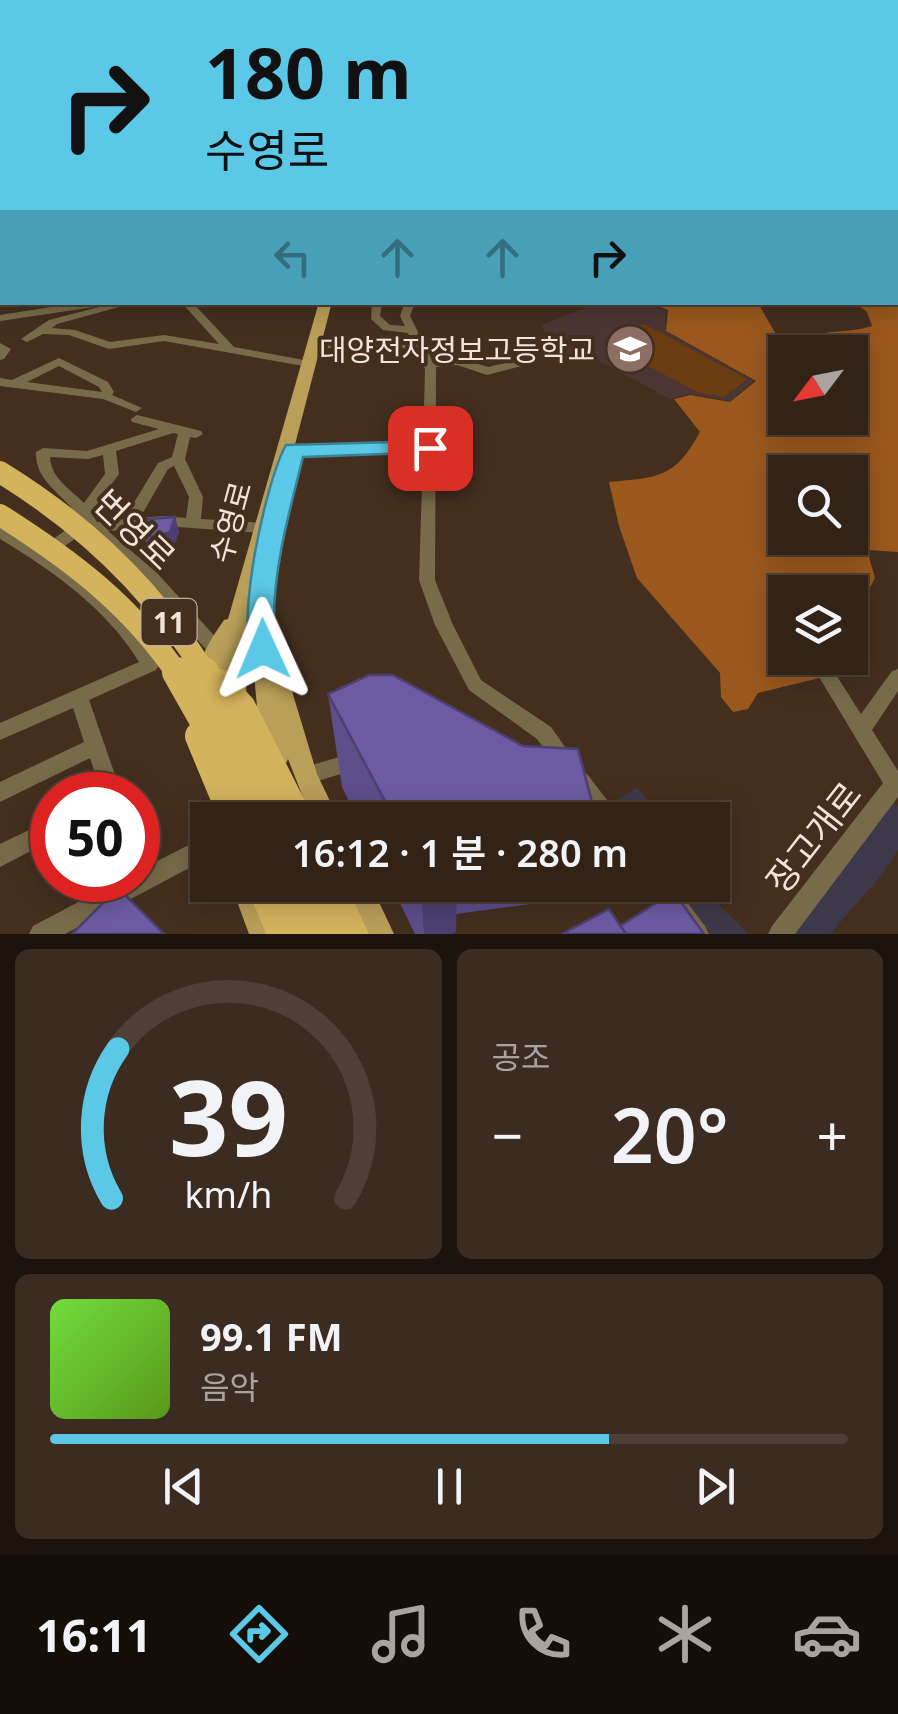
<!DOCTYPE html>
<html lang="ko">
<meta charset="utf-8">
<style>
body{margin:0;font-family:"Noto Sans","Noto Sans KR",sans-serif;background:#3b2b20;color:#f1f3f6;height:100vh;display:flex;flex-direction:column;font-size:38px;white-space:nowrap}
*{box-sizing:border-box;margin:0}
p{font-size:32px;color:#a9a4a1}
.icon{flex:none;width:55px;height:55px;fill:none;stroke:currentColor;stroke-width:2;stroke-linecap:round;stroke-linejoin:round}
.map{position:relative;height:934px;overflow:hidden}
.details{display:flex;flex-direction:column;gap:15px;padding:15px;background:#1c130d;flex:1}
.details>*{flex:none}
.guide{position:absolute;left:0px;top:0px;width:900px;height:305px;box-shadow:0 5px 25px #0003,0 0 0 2px #4e4036;background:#5bc8e7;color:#111;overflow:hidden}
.needle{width:65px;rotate:238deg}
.controls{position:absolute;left:768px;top:335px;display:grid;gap:20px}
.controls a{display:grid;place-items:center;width:100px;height:100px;border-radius:0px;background:#332317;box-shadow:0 5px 25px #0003,0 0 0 2px #4e4036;font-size:50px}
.speed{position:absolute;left:30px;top:772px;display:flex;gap:20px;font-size:50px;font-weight:700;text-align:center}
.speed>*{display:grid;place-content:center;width:130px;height:130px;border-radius:50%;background:#332317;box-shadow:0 5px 25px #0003,0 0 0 2px #4e4036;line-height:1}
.speed .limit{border:15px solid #d22;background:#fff;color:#111}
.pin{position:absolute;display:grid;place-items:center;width:85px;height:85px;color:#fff;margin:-42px;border-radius:20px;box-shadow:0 5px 15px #0006}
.me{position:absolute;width:110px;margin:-55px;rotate:359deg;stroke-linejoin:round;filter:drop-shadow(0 0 8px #0008)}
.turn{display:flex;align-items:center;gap:35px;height:210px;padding:0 40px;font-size:45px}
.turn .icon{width:130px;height:130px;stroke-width:2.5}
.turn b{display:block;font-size:70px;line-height:85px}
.lanes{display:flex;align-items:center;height:95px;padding:0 40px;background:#0003;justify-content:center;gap:50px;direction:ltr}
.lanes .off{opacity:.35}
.big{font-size:75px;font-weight:600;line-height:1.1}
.details .card{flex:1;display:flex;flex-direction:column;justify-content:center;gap:15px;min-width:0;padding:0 35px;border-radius:15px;background:#3b2b20}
.details .dial{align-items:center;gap:0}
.dial svg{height:260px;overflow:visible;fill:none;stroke:#4e4036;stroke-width:7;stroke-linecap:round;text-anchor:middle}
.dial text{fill:#f1f3f6;stroke:none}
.song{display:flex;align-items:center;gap:30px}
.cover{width:120px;height:120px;border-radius:15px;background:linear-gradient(135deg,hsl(100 70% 55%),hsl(90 70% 35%))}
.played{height:10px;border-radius:5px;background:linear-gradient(90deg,#5bc8e7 70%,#4e4036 70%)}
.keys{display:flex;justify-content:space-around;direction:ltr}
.heat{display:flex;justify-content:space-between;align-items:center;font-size:55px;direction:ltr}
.details .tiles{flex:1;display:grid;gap:15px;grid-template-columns:1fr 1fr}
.card:last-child{grid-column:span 2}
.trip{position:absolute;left:190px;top:802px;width:540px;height:100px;border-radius:0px;background:#332317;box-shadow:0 5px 25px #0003,0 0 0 2px #4e4036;font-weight:600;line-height:100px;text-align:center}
.menu{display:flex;height:160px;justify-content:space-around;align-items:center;background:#140e09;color:#a9a4a1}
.menu .icon{width:70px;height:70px}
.menu .selected{color:#5bc8e7}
.menu b{font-size:45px;color:#f1f3f6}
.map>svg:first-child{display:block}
.commercial{fill:#3e394a}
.education{fill:#4b3633}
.green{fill:#6c3c11}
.forest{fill:#9a581d;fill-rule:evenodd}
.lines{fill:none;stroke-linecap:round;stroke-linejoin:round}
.minor{fill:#786b4a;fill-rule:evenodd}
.major{fill:#ba9f59;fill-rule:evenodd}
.highway{fill:#d4b35d;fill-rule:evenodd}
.highway-bridge-far2{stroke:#d4b35d;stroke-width:18}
.highway-bridge-far1{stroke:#d4b35d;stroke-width:22}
.highway-bridge{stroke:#d4b35d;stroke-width:30}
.wall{fill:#5d4e8c}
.shaded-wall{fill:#4c4072}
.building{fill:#6c5ba3;stroke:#4c4072;stroke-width:2.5}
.route{fill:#5bc8e7;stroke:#3b8296;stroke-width:2.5}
.labels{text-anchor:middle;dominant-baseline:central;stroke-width:8;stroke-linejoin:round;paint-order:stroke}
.shield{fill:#442f1f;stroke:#beaea2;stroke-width:2.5}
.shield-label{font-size:28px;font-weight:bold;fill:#f2e4da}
.poi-label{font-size:30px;fill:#f2e4da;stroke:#442f1f;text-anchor:end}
.street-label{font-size:30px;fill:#f2e4da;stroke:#442f1f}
.near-street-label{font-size:35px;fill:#f2e4da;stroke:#442f1f}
</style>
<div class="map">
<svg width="898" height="934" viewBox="0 0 898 934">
<rect width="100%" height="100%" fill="#442f1f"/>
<g class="commercial">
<path d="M 637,788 L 663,820 L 624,820 L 611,803 Z"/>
<path d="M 893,802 L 898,807 L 898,850 L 883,873 L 830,934 L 788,934 Z"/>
<path d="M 674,885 L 699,885 L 748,934 L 711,934 Z"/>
</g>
<path class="education" d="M 585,303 L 645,303 L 666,311 L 665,331 L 754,381 L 730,401 L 688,394 L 670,399 L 590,356 L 573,356 L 550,343 L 541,325 L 586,308 Z"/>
<path class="green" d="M 640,325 L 646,325 L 747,379 L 724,397 L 699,393 L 624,353 L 621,348 L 625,345 L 610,336 Z"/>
<path class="forest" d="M 898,213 L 898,552 L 867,550 L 875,578 L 850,624 L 850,592 L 785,592 L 785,658 L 836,658 L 828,676 L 758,693 L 748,709 L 733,712 L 721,697 L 720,673 L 637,578 L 619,526 L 609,482 C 659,477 674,479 700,432 L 674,399 L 690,395 L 730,402 L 756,381 L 666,331 L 668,310 L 650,303 L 758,303 L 777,336 L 797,344 C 820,327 844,335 872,326 L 867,312 L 855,303 L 898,302 ZM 785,352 L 850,352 L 850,418 L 785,418 ZM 785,472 L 850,472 L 850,538 L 785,538 Z"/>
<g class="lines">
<g class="minor">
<path d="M 0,135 L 2,135 L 2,139 L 0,140 Z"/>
<path d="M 2,232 L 2,238 L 0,239 L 0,233 Z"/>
<path d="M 83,302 L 106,303 L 101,306 L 0,321 L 0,315 Z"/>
<path d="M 118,302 L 137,302 L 57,324 L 52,328 L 75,330 L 110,342 L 164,335 L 219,344 L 181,302 L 192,302 L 234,347 L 309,361 L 315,364 L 309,367 L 164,341 L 109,349 L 69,335 L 43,334 L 27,342 L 21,339 L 49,320 Z"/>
<path d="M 372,302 L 382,302 L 380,316 L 390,325 L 405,326 L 400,316 L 405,302 L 415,302 L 410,316 L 432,360 L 458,358 L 488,367 L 533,357 L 539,360 L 537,362 L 487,375 L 457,365 L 436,367 L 435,580 L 453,625 L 481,680 L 551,727 L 574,760 L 571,766 L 564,769 L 557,766 L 537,739 L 469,690 L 435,625 L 419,580 L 423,452 L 294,454 L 287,450 L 294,446 L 423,444 L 425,369 L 415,348 L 321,348 L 315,345 L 321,342 L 412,342 L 408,333 L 383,330 L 371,319 Z"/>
<path d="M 0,343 L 11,349 L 4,359 L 0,360 Z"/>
<path d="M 59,358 L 108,382 L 114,392 L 112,395 L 142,408 L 136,412 L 103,399 L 0,386 L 0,378 L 12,380 ZM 59,366 L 99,387 L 102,392 L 27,382 Z"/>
<path d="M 137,415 L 201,431 L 203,434 L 196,438 L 190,437 L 185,459 L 203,497 L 201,519 L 264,523 L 269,524 L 272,528 L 269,532 L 264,533 L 163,526 L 108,531 L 157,573 L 222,644 L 225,649 L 222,654 L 216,656 L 210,654 L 145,581 L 87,530 L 51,556 C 93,586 134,619 159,665 L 156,670 L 89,700 L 122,795 L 102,795 L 90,758 L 0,802 L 0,782 L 84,742 L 73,708 L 0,740 L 0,723 L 139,662 C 106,608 53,571 0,539 L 0,527 L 39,549 L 80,520 C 67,495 35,484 36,452 L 43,448 L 87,451 L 159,429 L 132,422 L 131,419 ZM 173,433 L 178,434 L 172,457 L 158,463 L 124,519 L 97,522 L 91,513 L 119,474 L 116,451 ZM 103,455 L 105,474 L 84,503 C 69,488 51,478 50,457 L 88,459 ZM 174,466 L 189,497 L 186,518 L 163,516 L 140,518 L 168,469 Z"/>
<path d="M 825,665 L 831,667 L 861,714 L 892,671 L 898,669 L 898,691 L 872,730 L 898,771 L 898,797 L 795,934 L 768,934 L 772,926 L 883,783 L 816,672 L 819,667 Z"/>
<path d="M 353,753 L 360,756 L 363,762 L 360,768 L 305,785 L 298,783 L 295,776 L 298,769 Z"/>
<path d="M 580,772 L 587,774 L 617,813 L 621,820 L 597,820 L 570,781 L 573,774 Z"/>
<path d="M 52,819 L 52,840 L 0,867 L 0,844 Z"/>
<path d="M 208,835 L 208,858 L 65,934 L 29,934 L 33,926 L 120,880 L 138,880 L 138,871 Z"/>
<path d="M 649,885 L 674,885 L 705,926 L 709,934 L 683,934 L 652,893 Z"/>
</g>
<g class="major">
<path d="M 319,302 L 332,302 L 270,541 L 279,548 L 271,620 L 275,659 L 282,661 L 285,668 L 317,774 L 339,820 L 312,820 L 288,759 L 284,768 L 275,771 L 266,768 L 262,760 L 249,621 L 243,645 L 247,699 L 243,706 L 235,709 L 227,706 L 223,699 L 222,676 L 217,691 L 209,694 L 201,691 C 191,667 211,639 224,620 L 228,619 Z"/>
<path d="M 231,885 L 259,885 L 279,934 L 249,934 Z"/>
<path d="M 342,885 L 371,885 L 394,934 L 364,934 Z"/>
</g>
<path class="highway" d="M 246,885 L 346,885 L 369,934 L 266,934 Z"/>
<path class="highway-bridge-far2" d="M 0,472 L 4,474"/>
<g class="highway-bridge-far1">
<path d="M 0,472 C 83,523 155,591 206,675"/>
<path d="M 0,515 C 71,560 131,605 178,675"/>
</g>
<g class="highway-bridge">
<path d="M 177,672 L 211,732 L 253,820"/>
<path d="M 204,672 L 280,820"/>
<path d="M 219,684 L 241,708 L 298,820"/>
<path d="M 200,736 L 235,820"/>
</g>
</g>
<g class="wall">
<path d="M 136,520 L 179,531 L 174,546 L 159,551 L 150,549 L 141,534 Z"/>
<path d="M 328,694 L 594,810 L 592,820 L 358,820 L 342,787 Z"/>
<path d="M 391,885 L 577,885 L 575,898 L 456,914 L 456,932 L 452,934 L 415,934 Z"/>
</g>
<g class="shaded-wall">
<path d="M 2,156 L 2,192 L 0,184 L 0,158 Z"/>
<path d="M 175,517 L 179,531 L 174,546 L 159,551 L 155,537 Z"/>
<path d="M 421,885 L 457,885 L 456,932 L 452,934 L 424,934 Z"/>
</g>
<g class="building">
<path d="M 175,517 L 170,532 L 155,537 L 146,535 L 136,520 Z"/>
<path d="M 369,675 L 393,675 L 523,746 L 578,749 L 594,810 L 514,820 L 395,820 L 328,694 Z"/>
<path d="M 118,888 L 164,934 L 72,934 Z"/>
<path d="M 667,896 L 678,898 L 704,934 L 626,934 L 620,926 Z"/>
<path d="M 609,909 L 626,934 L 562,934 Z"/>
</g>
<linearGradient id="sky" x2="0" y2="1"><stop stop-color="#251a11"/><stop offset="0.45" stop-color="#564d4d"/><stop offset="1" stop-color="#564d4d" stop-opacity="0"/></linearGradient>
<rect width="898" height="240" fill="url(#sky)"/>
<path class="route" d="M 430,441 L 441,448 L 438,452 L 303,457 C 290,510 274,564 274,619 C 274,633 280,645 274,657 L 263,661 L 253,657 C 235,623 266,480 286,445 Z"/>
<defs>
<g id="school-disc" transform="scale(2.5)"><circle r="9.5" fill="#8d6e63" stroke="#442f1f"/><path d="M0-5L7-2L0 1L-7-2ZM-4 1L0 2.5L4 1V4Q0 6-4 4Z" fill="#fff"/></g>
</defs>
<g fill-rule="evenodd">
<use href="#school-disc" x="630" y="349"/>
</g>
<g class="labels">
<rect class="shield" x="141.5" y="599" width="55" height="46" rx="8"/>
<g class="shield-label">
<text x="169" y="622">11</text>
</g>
<g class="poi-label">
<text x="595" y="349">대양전자정보고등학교</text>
</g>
<g class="street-label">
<text transform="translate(230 522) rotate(-75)">수영로</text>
</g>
<g class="near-street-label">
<text transform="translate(135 529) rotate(44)">번영로</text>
<text transform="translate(813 837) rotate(-52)">장고개로</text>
</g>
</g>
</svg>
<div class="controls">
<a><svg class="needle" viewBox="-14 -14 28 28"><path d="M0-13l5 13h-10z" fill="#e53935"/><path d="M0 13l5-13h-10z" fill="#a9a4a1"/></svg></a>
<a><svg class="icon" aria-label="search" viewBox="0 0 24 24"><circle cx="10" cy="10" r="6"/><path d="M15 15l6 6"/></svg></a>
<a><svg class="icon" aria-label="layers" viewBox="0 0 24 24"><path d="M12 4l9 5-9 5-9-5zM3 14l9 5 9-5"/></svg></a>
</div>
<div class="speed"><div class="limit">50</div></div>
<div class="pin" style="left:430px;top:448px;background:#d93025"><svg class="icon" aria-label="arrive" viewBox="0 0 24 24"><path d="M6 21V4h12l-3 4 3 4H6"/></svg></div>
<svg class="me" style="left:263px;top:649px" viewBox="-20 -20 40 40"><path d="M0-17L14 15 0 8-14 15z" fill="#5bc8e7" stroke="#fff" stroke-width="4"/></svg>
<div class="trip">16:12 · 1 분 · 280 m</div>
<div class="guide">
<div class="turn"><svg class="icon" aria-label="right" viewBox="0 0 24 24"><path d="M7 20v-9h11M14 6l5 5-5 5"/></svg><div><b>180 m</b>수영로</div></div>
<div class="lanes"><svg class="icon off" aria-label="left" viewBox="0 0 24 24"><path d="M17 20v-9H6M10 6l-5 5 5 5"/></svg><svg class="icon off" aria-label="ahead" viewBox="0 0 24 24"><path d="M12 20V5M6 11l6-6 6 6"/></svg><svg class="icon off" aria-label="ahead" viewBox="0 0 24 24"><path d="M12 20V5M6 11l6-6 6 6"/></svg><svg class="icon" aria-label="right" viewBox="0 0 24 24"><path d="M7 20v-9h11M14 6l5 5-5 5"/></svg></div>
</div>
</div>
<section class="details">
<div class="tiles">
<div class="card dial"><svg viewBox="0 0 100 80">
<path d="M14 69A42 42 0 1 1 86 69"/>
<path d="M14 69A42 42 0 0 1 16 23" stroke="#5bc8e7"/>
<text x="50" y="56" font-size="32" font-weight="700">39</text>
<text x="50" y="72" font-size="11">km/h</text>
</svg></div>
<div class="card"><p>공조</p>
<div class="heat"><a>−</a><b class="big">20°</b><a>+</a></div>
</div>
<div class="card">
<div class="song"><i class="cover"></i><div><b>99.1 FM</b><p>음악</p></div></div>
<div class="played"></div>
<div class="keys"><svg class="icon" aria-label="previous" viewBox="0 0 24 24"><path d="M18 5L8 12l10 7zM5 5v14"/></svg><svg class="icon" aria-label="pause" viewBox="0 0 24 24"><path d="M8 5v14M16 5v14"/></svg><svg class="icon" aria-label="next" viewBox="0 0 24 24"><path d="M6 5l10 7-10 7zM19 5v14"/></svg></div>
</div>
</div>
</section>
<nav class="menu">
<b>16:11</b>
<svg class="icon selected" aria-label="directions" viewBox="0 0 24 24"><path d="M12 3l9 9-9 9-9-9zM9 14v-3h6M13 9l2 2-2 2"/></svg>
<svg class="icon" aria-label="music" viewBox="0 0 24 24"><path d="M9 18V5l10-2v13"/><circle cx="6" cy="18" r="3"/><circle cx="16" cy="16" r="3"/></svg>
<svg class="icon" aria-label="phone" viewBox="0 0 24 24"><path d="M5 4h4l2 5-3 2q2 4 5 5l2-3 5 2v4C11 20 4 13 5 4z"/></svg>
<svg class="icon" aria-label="climate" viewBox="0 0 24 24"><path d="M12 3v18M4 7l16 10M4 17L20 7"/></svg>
<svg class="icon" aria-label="car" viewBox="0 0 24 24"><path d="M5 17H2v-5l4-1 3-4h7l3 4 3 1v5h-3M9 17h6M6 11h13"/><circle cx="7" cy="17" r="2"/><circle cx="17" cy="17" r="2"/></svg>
</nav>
